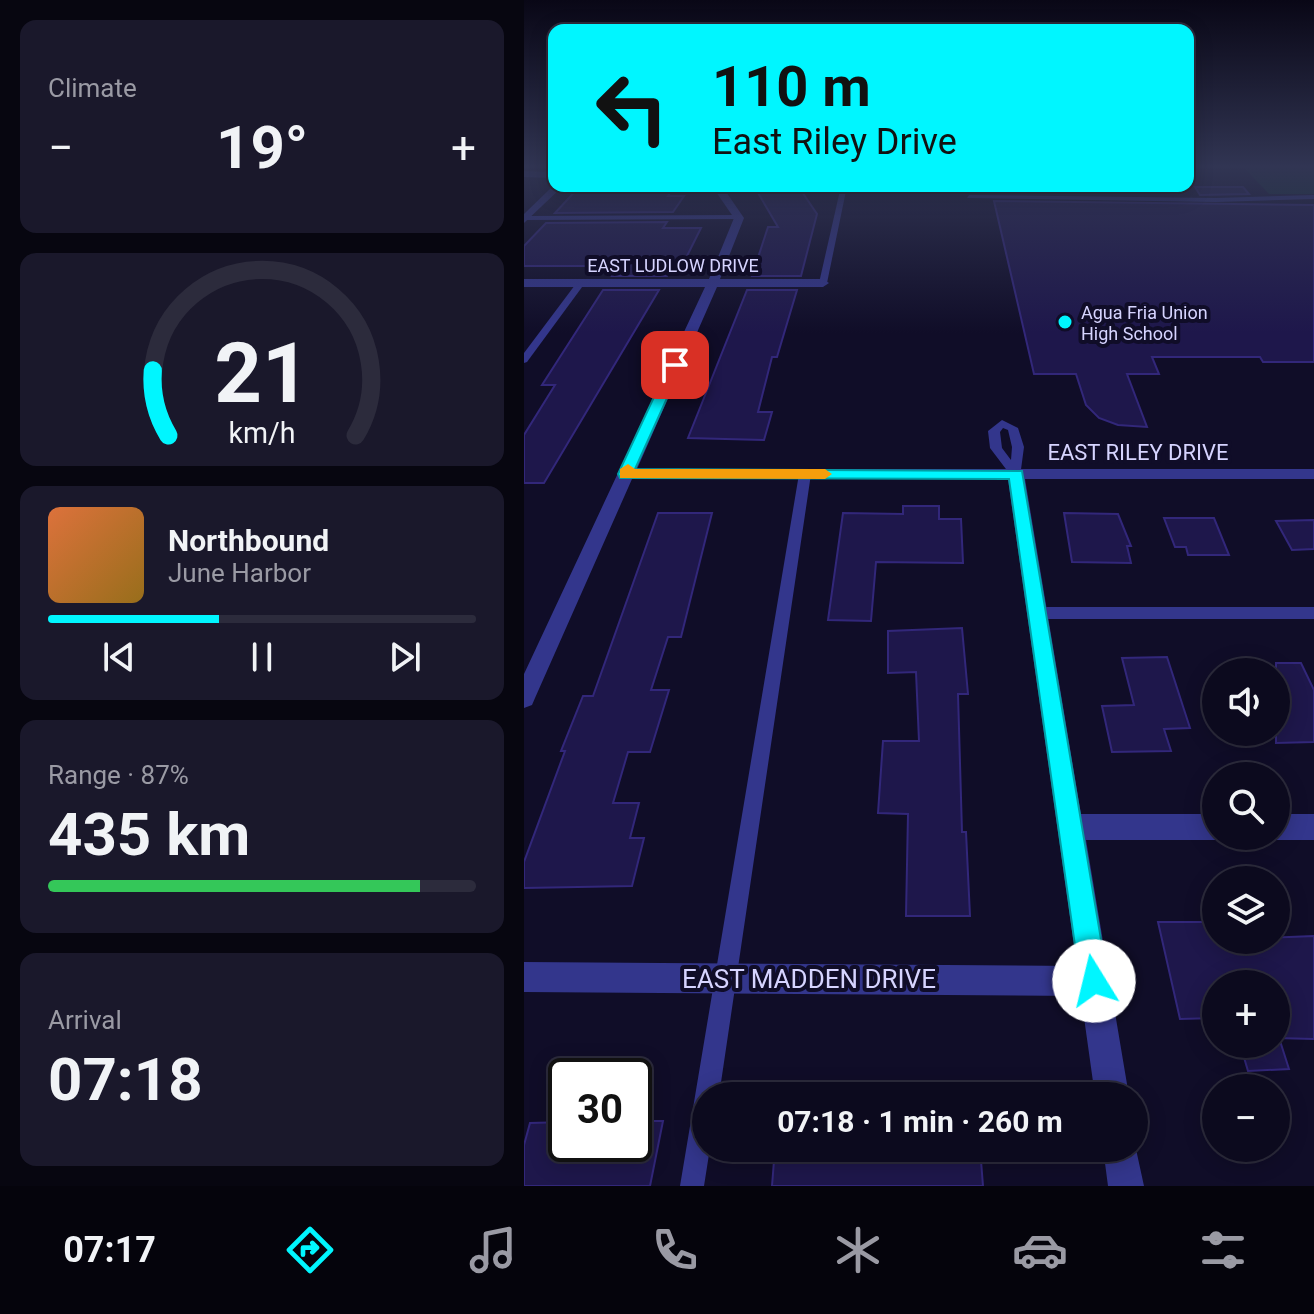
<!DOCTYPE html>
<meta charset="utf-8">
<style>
body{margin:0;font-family:Roboto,sans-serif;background:#1a182b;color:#f1f3f6;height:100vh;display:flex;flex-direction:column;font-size:30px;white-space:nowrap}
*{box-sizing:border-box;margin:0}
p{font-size:26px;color:#9a9aa4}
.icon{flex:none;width:44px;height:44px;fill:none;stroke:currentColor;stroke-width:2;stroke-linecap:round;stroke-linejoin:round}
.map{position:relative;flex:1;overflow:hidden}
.drawer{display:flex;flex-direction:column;gap:20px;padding:20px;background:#070610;width:524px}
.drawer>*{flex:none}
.banner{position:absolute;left:24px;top:24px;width:646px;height:168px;border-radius:16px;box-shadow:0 4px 20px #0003,0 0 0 2px #2c2b3c;background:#00f6ff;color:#111;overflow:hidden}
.controls{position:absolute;left:678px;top:658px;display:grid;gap:16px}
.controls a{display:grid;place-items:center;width:88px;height:88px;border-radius:50%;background:#0c0a1e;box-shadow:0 4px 20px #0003,0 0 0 2px #2c2b3c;font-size:40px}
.speed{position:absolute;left:24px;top:1058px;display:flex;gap:16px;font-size:40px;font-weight:700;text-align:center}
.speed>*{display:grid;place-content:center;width:104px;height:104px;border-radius:50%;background:#0c0a1e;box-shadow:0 4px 20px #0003,0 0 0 2px #2c2b3c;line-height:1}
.speed .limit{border:4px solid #111;border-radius:12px;background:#fff;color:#111}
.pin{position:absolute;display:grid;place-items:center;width:68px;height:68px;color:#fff;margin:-34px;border-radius:16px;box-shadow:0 4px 12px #0006}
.me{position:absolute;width:88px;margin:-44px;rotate:351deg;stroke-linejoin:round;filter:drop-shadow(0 0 6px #0008)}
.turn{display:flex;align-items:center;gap:28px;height:168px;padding:0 32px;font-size:36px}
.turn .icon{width:104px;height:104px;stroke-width:2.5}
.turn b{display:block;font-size:56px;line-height:68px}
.big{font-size:60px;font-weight:700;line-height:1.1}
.drawer .tile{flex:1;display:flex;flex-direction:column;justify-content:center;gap:12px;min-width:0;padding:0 28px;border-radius:16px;background:#1a182b}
.drawer .dial{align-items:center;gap:0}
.dial svg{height:208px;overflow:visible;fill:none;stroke:#2c2b3c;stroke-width:7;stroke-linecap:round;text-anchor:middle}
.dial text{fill:#f1f3f6;stroke:none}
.song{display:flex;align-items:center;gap:24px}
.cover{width:96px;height:96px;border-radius:12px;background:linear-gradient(135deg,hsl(20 70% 55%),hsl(40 70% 35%))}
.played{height:8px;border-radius:4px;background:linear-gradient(90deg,#00f6ff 40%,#2c2b3c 40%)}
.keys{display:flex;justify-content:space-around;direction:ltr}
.heat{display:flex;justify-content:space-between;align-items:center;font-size:44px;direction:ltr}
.charge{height:12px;border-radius:6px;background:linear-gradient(90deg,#34c759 87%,#2c2b3c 0)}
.trip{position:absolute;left:168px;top:1082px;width:456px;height:80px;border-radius:40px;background:#0c0a1e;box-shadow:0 4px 20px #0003,0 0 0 2px #2c2b3c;font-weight:700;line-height:80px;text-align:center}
.menu{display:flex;height:128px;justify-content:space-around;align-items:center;background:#05040c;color:#9a9aa4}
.menu .icon{width:56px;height:56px}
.menu .current{color:#00f6ff}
.menu b{font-size:36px;color:#f1f3f6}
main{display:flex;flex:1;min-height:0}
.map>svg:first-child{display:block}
.green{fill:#0f332f}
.building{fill:#1e174b;stroke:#32277a;stroke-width:2}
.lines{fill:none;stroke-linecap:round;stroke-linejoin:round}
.lane{fill:#33368c;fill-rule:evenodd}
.street{fill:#33368c;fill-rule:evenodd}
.route{fill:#00f6ff;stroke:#00a0a6;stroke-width:2}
.slow{fill:#f59e0b}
.poi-dot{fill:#00f6ff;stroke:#100d28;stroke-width:3}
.labels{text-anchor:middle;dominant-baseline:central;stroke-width:8;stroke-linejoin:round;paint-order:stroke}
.far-street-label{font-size:18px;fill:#d6d4ff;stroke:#100d28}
.far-poi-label{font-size:18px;fill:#d6d4ff;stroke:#100d28;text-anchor:start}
.street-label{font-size:22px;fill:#d6d4ff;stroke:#100d28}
.near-street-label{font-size:26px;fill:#d6d4ff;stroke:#100d28}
</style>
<main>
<section class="drawer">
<div class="tile"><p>Climate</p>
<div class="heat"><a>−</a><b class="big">19°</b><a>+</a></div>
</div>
<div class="tile dial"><svg viewBox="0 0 100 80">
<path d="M14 69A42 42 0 1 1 86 69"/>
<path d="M14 69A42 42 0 0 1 8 44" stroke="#00f6ff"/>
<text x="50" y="56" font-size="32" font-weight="700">21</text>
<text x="50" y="72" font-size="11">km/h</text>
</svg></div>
<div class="tile">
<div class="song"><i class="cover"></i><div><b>Northbound</b><p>June Harbor</p></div></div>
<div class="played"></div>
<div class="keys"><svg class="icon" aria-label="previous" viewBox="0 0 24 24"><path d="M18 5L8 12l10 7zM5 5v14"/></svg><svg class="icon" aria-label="pause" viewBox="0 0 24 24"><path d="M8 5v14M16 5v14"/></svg><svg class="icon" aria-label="next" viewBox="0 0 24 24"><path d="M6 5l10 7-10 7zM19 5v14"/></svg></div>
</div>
<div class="tile"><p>Range · 87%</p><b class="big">435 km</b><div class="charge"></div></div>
<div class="tile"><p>Arrival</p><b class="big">07:18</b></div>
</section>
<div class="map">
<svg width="790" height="1186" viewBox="0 0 790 1186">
<rect width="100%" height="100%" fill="#100d28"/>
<path class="green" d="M 719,167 L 790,167 L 790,194 L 745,194 Z"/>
<g class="building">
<path d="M 56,186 L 150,186 L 144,196 L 160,196 L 149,212 L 31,213 Z"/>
<path d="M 230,186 L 274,186 L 293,214 L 277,276 L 228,276 L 244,227 L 254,227 Z"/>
<path d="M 467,186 L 523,186 L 525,193 L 468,192 Z"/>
<path d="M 671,187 L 719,187 L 725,194 L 676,195 Z"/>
<path d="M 470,201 L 790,205 L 790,362 L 739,362 L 736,357 L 628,357 L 635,374 L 603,374 L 623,427 L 594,425 L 575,418 L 562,405 L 552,374 L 510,374 Z"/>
<path d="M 143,222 L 139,228 L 177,228 L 158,266 L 148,266 L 143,276 L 88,276 L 94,266 L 0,266 L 0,246 L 22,223 Z"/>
<path d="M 79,290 L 135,290 L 20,483 L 0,483 L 0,435 L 31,385 L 18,385 Z"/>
<path d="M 223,290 L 273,290 L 253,357 L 248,357 L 234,412 L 248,412 L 240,440 L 164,438 Z"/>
<path d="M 379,506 L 415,506 L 415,519 L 437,519 L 439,563 L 352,562 L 347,621 L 304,620 L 319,513 L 379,514 Z"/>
<path d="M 134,513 L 188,513 L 157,637 L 144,637 L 127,690 L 145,690 L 126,752 L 104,752 L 89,803 L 115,803 L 106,838 L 120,838 L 108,886 L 0,888 L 0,862 L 41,751 L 37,751 L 59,696 L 69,696 Z"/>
<path d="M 540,513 L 594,514 L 607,546 L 603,546 L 607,563 L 548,562 Z"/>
<path d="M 640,518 L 690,518 L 705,555 L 664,555 L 662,547 L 651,547 Z"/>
<path d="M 790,520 L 790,549 L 768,550 L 752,521 Z"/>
<path d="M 438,628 L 444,694 L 434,694 L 438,832 L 442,832 L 446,916 L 382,916 L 384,814 L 354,813 L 359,741 L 395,741 L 392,672 L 364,673 L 364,631 Z"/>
<path d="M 643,657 L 666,728 L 640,729 L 647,751 L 588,752 L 578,706 L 610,705 L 598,658 Z"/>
<path d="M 752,663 L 777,663 L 790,690 L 790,742 L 752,743 Z"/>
<path d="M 634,922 L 692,922 L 692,940 L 790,936 L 790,1039 L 752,1038 L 752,984 L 692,984 L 692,1018 L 656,1019 Z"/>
<path d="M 716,1044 L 757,1044 L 765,1069 L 724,1071 Z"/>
<path d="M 110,1121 L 139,1121 L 126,1186 L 0,1186 L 0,1145 L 6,1123 L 42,1122 L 42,1144 L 110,1144 Z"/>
<path d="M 251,1148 L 456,1148 L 459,1186 L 248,1186 Z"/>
</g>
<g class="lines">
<g class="lane">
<path d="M 317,186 L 323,186 L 303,283 L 299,285 L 295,283 Z"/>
<path d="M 445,195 L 692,198 L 790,195 L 790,199 L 692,202 L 443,198 Z"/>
<path d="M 214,215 L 217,219 L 0,220 L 2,216 Z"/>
<path d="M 54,281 L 61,283 L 3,362 L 0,363 L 0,353 Z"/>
<path d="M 478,420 L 494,428 L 500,447 L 496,477 L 488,477 L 466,448 L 464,431 ZM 479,428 L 484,430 L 488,447 L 487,460 L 478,448 L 476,432 Z"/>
<path d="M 281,470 L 287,474 L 195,1096 L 182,1096 L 182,1148 L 186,1148 L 180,1186 L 156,1186 L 275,474 Z"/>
<path d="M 514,607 L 790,607 L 790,619 L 514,619 L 509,617 L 507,613 L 509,609 Z"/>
</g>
<g class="street">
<path d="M 0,171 L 30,172 L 30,178 L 0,177 Z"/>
<path d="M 30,185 L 39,186 L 0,223 L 0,214 Z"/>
<path d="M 188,186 L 198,186 L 220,218 L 196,279 L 299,279 L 305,283 L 299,287 L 193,287 L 113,469 L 790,469 L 790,479 L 501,479 L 557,814 L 692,814 L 692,836 L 701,836 L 692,840 L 562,840 L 605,1096 L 571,1096 L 557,996 L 0,992 L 0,962 L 553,966 L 484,479 L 108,479 L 11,698 L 8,705 L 0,708 L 0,674 L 181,287 L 0,287 L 0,279 L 185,279 L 210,218 Z"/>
<path d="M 752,814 L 790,814 L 790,840 L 752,840 L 743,836 L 752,836 Z"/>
<path d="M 610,1140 L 620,1186 L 584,1186 L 579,1148 L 610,1148 Z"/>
</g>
</g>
<linearGradient id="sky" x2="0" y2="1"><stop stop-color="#090716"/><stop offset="0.5" stop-color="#313553"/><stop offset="1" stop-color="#313553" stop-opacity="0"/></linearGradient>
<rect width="790" height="333" fill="url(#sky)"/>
<path class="route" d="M 151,361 L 158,365 L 111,469 L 498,471 L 584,981 L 580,991 L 570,995 L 560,991 L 556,981 L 485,479 L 96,478 L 94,474 L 145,365 Z"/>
<path class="slow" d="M 104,464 L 111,469 L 301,469 L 308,474 L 301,479 L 96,478 L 96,469 Z"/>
<circle class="poi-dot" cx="541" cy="322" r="8"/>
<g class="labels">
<g class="far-street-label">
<text x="149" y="265">EAST LUDLOW DRIVE</text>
</g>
<g class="far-poi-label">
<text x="557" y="312">Agua Fria Union<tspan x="557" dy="21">High School</tspan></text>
</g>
<g class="street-label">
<text x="614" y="452">EAST RILEY DRIVE</text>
</g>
<g class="near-street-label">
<text x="285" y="979">EAST MADDEN DRIVE</text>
</g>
</g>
</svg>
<div class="controls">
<a><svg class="icon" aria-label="sound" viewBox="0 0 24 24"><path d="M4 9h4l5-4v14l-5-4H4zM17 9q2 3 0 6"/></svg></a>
<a><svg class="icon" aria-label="search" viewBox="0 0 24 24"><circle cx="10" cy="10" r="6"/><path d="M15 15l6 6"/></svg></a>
<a><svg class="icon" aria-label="layers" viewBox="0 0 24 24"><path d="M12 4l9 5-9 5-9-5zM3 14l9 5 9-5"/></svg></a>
<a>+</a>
<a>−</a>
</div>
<div class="speed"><div class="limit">30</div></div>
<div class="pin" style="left:151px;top:365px;background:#d93025"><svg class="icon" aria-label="arrive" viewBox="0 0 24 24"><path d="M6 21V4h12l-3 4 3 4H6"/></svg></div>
<svg class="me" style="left:570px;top:981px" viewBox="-20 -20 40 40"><circle r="19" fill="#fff"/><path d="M0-13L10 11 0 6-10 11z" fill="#00f6ff"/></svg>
<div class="trip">07:18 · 1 min · 260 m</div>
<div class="banner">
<div class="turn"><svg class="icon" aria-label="left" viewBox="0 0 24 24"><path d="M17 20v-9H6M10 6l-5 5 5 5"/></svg><div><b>110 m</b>East Riley Drive</div></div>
</div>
</div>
</main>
<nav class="menu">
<b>07:17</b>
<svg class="icon current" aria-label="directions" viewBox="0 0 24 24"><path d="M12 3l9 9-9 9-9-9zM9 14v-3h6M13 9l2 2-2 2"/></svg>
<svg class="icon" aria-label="music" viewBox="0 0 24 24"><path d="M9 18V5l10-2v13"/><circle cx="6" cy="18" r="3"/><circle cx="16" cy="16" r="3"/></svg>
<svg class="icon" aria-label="phone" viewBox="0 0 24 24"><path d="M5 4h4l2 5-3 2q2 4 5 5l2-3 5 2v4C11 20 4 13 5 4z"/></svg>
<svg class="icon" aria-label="climate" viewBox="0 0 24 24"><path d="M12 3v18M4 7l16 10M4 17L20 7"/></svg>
<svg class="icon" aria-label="car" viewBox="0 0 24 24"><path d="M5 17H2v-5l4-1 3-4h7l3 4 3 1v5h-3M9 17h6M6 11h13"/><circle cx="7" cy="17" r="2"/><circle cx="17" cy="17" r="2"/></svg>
<svg class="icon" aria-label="filters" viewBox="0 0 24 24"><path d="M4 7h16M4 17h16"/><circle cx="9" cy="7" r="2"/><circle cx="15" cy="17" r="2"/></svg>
</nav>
